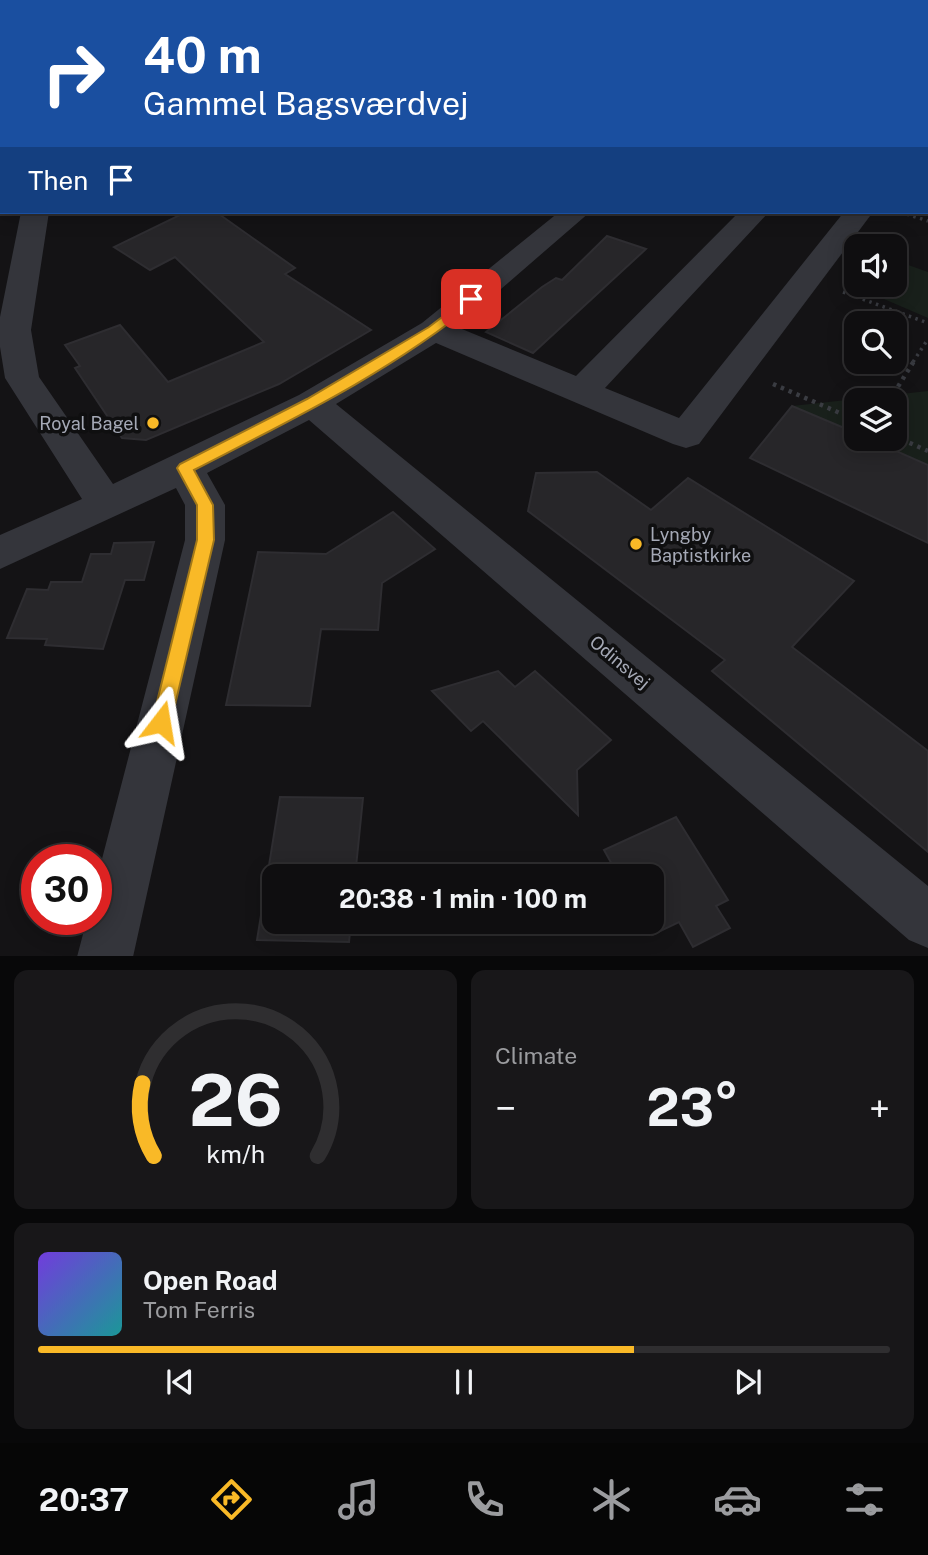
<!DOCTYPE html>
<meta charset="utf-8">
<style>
body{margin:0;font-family:"Public Sans",sans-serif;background:#181719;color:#f1f3f6;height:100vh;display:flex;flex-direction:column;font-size:26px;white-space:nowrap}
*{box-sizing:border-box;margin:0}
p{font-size:23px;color:#9b9c9f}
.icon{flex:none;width:38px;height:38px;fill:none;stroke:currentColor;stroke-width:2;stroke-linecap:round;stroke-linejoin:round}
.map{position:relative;height:956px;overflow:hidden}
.panel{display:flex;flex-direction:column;gap:14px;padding:14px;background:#080809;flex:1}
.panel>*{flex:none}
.top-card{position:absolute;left:0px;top:0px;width:929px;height:214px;box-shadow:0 4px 18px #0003,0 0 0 2px #2f2e30;background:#1a4fa0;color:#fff;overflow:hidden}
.buttons{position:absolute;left:844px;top:234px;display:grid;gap:14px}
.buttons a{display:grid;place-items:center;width:63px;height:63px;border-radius:14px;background:#0f0e10;box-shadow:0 4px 18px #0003,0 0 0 2px #2f2e30;font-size:35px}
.speed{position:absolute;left:21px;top:844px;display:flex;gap:14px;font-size:35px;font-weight:700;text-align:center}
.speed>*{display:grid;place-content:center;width:91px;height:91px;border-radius:50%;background:#0f0e10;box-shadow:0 4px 18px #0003,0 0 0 2px #2f2e30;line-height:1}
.speed .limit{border:10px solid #d22;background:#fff;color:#111}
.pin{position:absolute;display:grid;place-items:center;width:60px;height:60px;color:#fff;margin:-30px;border-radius:14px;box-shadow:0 4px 10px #0006}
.me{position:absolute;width:77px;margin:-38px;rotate:14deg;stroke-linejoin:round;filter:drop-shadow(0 0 5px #0008)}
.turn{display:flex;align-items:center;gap:24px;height:147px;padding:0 28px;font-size:32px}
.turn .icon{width:91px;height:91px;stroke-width:2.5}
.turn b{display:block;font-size:49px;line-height:60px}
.then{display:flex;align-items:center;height:66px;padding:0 28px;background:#0003;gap:14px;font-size:26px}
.big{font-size:52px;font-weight:700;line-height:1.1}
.panel .widget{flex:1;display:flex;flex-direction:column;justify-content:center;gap:10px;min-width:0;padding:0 24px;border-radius:14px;background:#181719}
.panel .dial{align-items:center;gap:0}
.dial svg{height:182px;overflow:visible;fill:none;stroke:#2f2e30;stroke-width:7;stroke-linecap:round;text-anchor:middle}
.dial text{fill:#f1f3f6;stroke:none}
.song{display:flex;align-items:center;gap:21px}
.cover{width:84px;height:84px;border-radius:10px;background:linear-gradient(135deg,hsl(260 70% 55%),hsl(180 70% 35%))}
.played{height:7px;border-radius:4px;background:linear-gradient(90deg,#f9b927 70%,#2f2e30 70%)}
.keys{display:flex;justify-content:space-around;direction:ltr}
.heat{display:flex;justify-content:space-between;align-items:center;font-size:38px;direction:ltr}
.panel .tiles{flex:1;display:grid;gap:14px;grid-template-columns:1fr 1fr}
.widget:last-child{grid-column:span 2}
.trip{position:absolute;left:262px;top:864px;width:402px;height:70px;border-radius:14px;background:#0f0e10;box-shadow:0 4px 18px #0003,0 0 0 2px #2f2e30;font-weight:700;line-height:70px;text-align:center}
.tab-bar{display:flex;height:112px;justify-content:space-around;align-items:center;background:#060606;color:#9b9c9f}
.tab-bar .icon{width:49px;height:49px}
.tab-bar .selected{color:#f9b927}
.tab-bar b{font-size:32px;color:#f1f3f6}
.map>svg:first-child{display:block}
.green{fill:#19201b}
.building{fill:#272629;stroke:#2e2d31;stroke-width:2}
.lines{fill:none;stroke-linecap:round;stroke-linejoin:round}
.path-far2{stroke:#3a3c42;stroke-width:2.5;stroke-dasharray:2 3.5;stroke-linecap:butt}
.path-far1{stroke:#3a3c42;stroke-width:3.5;stroke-dasharray:2.5 4.5;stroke-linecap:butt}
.path{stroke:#3a3c42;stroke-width:4.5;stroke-dasharray:3.5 5;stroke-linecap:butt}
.minor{fill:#34353b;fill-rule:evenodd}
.route{fill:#f9b927;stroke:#a27819;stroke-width:2}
.poi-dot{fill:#f9b927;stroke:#0f0f10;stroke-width:2.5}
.labels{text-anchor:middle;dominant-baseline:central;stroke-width:7;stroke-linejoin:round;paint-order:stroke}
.poi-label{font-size:18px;fill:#a5a9b6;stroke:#0f0f10;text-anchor:end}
.street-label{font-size:18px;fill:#a5a9b6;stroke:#0f0f10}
</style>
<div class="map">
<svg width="928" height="957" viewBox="0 0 928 957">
<rect width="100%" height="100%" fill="#141315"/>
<g class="green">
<path d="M 897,261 L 928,272 L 928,318 L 877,296 L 883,285 L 894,285 L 894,266 Z"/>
<path d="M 928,391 L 928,465 L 869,439 L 894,439 L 894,401 L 856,401 L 856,433 L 792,406 Z"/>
</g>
<g class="building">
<path d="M 186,212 L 216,212 L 295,268 L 285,274 L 371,330 L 279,384 L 146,440 L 122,438 L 75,368 L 80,366 L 65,345 L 120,325 L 168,382 L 264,342 L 175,257 L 150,270 L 114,247 Z"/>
<path d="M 607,236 L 646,249 L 533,353 L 486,332 L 542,287 L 556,278 L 562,280 Z"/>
<path d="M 792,406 L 856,433 L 856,439 L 869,439 L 928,465 L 928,543 L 750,458 Z"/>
<path d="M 597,472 L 651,510 L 688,478 L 854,581 L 792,647 L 928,751 L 928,852 L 712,671 L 725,660 L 528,511 L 536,473 Z"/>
<path d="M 393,512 L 435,549 L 382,583 L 378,630 L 321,629 L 310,706 L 226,705 L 258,552 L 326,554 Z"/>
<path d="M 154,542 L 144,580 L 125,580 L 103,649 L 45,645 L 47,639 L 7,638 L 27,589 L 48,590 L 51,582 L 82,582 L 91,554 L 111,554 L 114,543 Z"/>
<path d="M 498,671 L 515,687 L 535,671 L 611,740 L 577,770 L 578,815 L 483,721 L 471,731 L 432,691 Z"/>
<path d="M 280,797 L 363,798 L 355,877 L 275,877 L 275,922 L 351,922 L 349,942 L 257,940 Z"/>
<path d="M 676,817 L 728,900 L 716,906 L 730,928 L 693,947 L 679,922 L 652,935 L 644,922 L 653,922 L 653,877 L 619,877 L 604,850 Z"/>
</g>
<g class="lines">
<path class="path-far2" d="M 110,1 L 127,0"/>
<g class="path-far1">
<path d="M 900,212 L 928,221"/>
<path d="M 843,292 L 928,323"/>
<path d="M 913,362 L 928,339"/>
</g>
<g class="path">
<path d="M 773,384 L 856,420"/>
<path d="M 889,401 L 914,361"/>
<path d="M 894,436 L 928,451"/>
</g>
<g class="minor">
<path d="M 67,0 L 87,0 L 66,2 Z"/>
<path d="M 477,0 L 499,0 L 476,2 Z"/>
<path d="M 564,0 L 589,0 L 590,2 L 565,2 Z"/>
<path d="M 818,0 L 839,0 L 817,2 Z"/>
<path d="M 21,212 L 49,212 L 31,330 L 39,377 L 113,484 L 299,395 L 422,323 L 559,212 L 590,212 L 457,327 L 576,376 L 739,212 L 769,212 L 605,388 L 679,418 L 844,212 L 873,212 L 699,444 L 686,448 L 673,444 L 436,343 L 336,404 L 928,886 L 928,948 L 909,940 L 309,420 L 207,473 L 225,505 L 225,540 L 133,957 L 77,957 L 87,919 L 96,919 L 96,882 L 185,540 L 185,505 L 176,488 L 0,569 L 0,535 L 82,499 L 5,378 L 0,347 L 0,317 Z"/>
</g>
</g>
<path class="route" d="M 471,295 L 476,297 L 476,302 C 391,372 291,420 194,470 L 213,505 L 214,540 L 171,722 L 168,728 L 161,731 L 154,728 L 152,722 L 197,540 L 197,505 L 177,468 L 180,464 L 307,399 L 429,327 Z"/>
<g class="poi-dot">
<circle cx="153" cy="423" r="7"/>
<circle cx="636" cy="544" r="7"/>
</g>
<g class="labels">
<g class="poi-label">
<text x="139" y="423">Royal Bagel</text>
<text x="650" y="534" text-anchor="start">Lyngby<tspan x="650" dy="21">Baptistkirke</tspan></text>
</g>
<g class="street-label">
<text transform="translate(620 662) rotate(40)">Odinsvej</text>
</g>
</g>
</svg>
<div class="buttons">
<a><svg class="icon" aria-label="sound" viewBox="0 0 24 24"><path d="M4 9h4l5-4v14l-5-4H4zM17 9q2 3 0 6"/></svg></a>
<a><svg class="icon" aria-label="search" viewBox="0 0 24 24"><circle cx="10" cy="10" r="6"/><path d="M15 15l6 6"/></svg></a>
<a><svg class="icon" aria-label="layers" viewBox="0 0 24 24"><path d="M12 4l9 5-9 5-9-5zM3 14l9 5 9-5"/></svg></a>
</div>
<div class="speed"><div class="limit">30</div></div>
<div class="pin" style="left:471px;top:299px;background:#d93025"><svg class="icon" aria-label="arrive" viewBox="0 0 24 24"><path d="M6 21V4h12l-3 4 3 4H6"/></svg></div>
<svg class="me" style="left:161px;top:722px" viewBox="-20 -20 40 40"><path d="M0-17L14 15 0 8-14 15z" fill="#f9b927" stroke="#fff" stroke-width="4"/></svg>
<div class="trip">20:38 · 1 min · 100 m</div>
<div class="top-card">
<div class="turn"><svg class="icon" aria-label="right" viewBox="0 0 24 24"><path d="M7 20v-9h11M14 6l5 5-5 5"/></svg><div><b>40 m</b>Gammel Bagsværdvej</div></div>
<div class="then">Then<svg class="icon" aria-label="arrive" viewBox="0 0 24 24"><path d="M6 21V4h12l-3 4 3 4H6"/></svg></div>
</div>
</div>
<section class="panel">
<div class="tiles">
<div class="widget dial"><svg viewBox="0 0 100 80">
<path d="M14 69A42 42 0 1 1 86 69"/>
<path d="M14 69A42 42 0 0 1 9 37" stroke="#f9b927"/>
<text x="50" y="56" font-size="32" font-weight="700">26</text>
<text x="50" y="72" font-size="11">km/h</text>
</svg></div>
<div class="widget"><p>Climate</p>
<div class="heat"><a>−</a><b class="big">23°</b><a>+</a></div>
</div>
<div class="widget">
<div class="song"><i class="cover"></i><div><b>Open Road</b><p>Tom Ferris</p></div></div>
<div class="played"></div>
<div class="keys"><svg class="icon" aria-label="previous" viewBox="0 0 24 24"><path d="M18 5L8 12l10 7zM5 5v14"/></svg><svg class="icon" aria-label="pause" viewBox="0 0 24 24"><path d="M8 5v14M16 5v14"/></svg><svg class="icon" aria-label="next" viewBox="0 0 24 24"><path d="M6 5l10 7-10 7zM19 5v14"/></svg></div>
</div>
</div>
</section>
<nav class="tab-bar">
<b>20:37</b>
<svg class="icon selected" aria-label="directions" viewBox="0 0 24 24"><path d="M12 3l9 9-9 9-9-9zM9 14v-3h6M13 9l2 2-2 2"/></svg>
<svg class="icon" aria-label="music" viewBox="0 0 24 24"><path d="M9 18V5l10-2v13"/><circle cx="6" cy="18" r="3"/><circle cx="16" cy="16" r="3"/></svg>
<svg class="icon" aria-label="phone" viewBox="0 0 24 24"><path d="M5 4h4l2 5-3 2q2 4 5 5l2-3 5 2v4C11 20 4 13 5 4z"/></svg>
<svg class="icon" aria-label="climate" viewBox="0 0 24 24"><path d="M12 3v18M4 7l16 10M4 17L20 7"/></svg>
<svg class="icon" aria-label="car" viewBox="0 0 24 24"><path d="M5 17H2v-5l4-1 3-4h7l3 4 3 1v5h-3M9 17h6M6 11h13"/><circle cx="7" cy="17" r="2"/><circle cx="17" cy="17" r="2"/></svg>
<svg class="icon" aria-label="filters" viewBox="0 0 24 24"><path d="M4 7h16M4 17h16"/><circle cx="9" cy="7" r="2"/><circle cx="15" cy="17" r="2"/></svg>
</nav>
